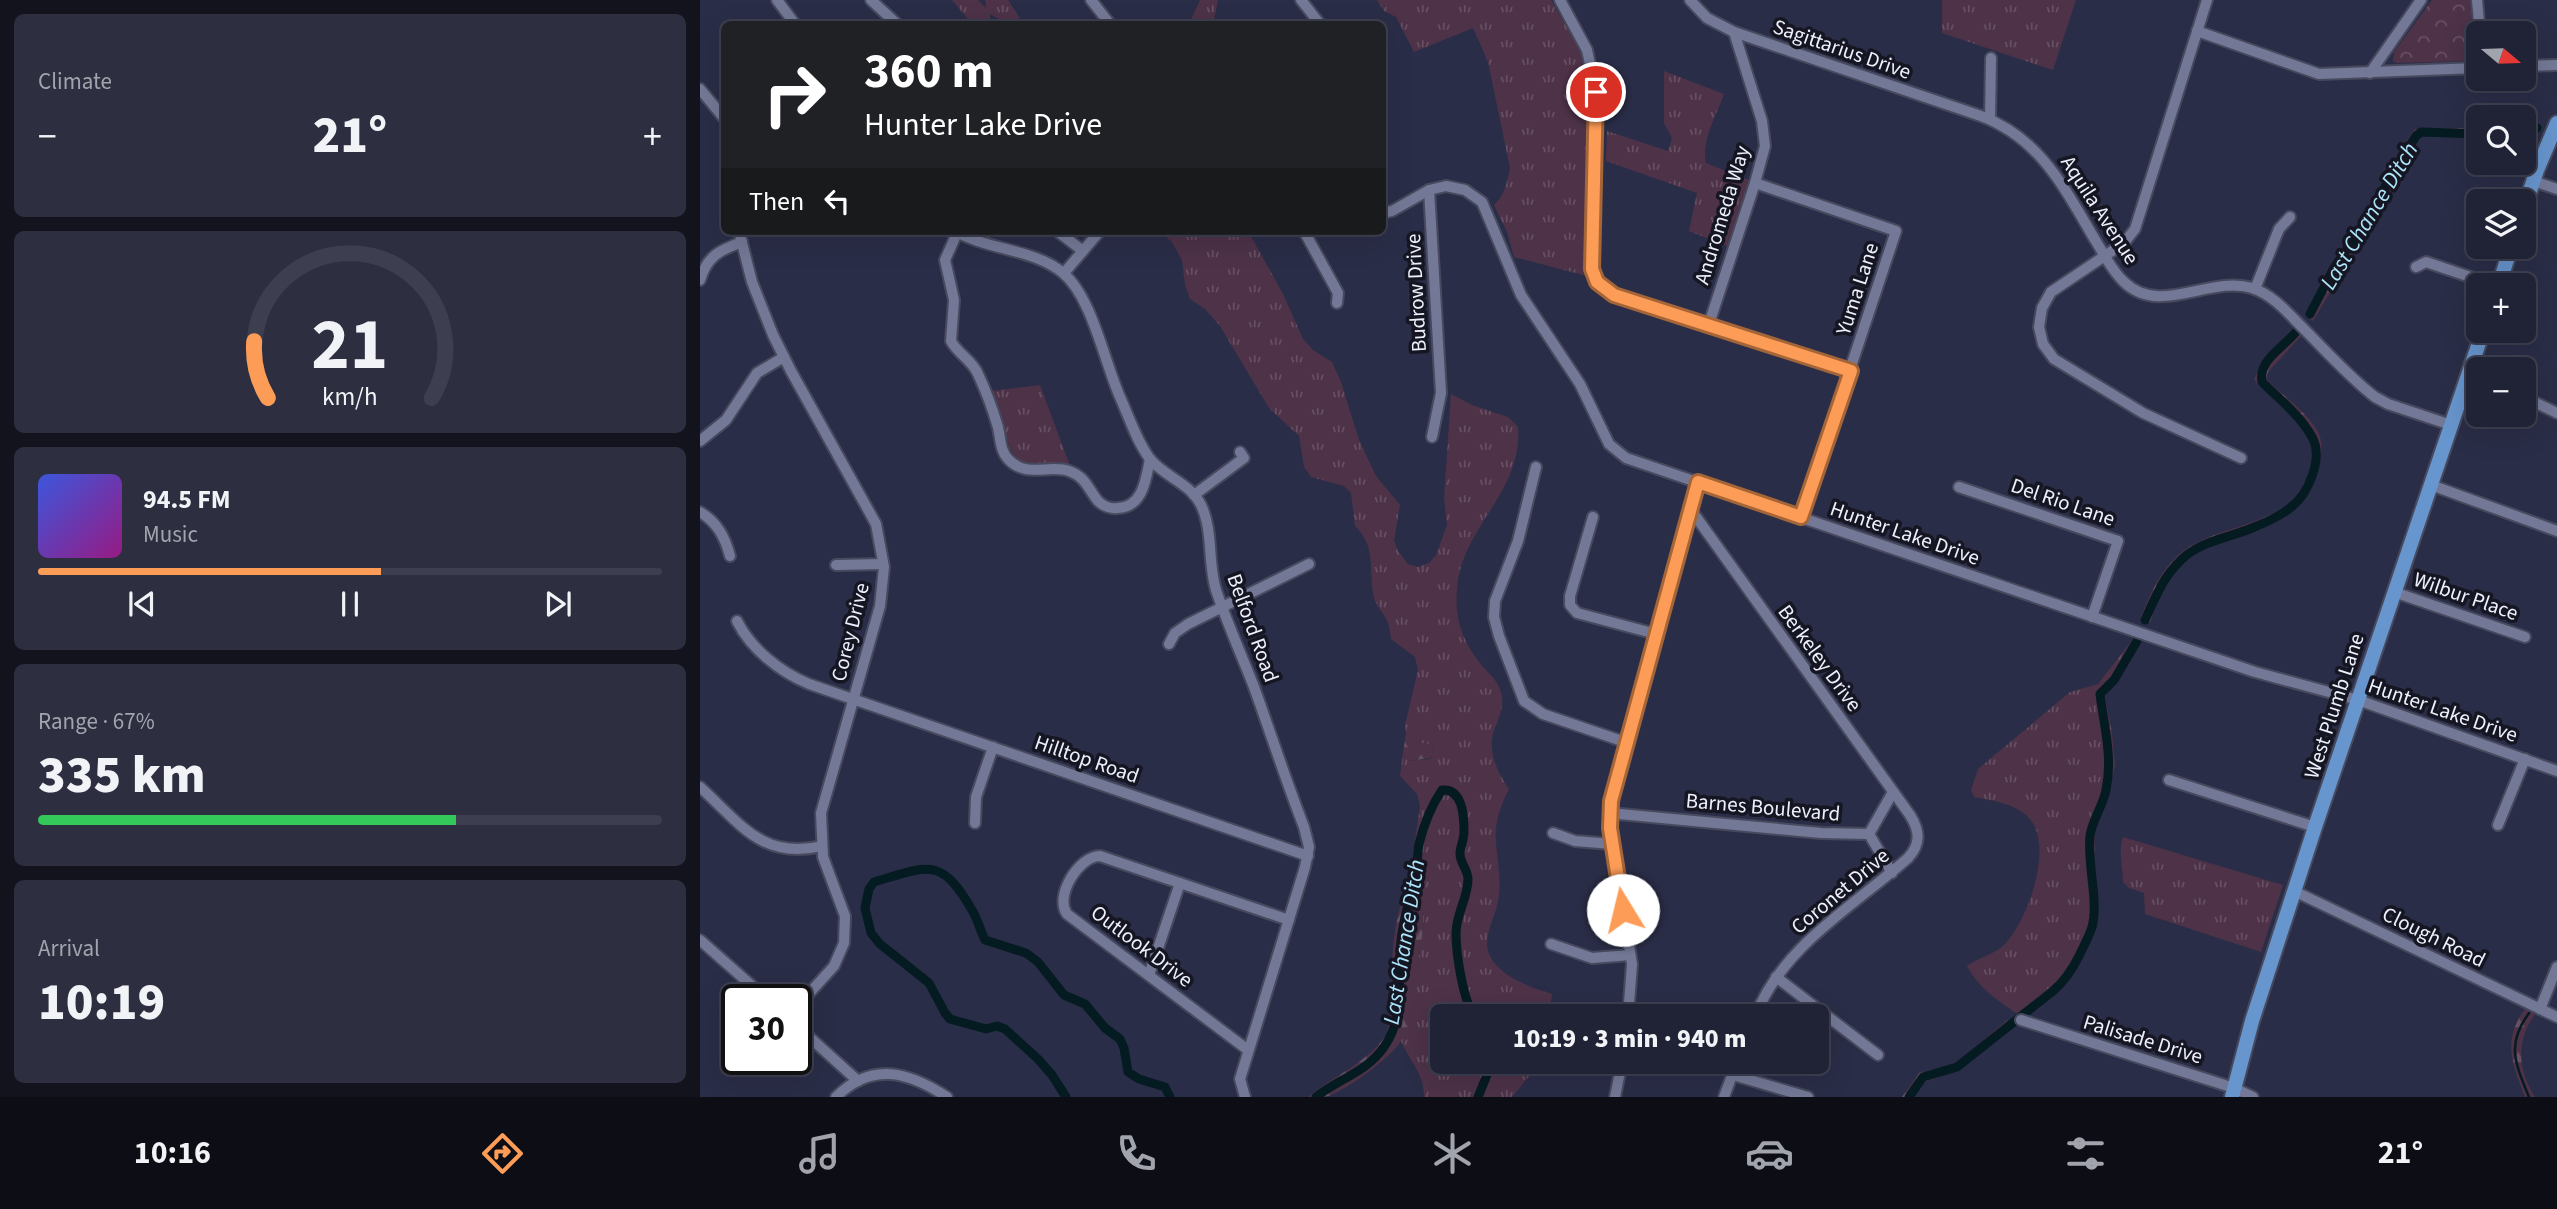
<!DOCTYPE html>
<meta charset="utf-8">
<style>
body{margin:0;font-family:"Source Sans 3",sans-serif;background:#2d2f41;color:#f1f3f6;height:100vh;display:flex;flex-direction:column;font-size:26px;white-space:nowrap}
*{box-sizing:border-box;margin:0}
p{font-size:23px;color:#a2a4ad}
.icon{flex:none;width:38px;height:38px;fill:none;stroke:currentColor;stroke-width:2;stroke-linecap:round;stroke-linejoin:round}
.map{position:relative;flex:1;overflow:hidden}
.details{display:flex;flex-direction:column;gap:14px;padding:14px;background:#12131d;width:700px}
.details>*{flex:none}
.guide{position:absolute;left:21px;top:21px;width:665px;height:214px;border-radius:10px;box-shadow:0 7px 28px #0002,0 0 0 2px #3d3f50;background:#202124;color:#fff;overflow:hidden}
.needle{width:46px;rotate:109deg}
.buttons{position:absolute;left:1766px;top:21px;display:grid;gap:14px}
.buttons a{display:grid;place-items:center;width:70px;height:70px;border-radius:10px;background:#202235;box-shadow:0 7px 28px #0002,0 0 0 2px #3d3f50;font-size:35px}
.speed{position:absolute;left:21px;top:984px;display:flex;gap:14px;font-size:35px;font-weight:700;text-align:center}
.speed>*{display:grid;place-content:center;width:91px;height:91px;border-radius:50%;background:#202235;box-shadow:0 7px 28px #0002,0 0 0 2px #3d3f50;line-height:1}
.speed .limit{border:4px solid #111;border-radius:10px;background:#fff;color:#111}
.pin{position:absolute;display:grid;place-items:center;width:60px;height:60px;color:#fff;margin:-30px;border:4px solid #fff;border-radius:50%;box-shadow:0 2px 7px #0007}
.me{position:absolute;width:77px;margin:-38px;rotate:351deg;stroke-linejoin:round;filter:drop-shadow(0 0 5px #0008)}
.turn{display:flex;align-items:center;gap:24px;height:147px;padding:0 28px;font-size:32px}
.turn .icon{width:91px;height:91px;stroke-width:2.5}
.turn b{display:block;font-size:49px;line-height:60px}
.then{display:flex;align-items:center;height:66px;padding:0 28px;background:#0003;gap:14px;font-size:26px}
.big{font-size:52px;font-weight:800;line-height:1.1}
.details .tile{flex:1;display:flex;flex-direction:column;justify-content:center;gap:10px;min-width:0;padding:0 24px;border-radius:10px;background:#2d2f41}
.details .dial{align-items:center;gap:0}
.dial svg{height:182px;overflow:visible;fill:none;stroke:#3d3f50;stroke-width:7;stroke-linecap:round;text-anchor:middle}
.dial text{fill:#f1f3f6;stroke:none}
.song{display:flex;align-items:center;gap:21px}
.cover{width:84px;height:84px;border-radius:10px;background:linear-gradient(135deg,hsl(230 70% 55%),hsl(310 70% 35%))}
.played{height:7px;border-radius:4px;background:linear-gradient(90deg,#fd9c56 55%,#3d3f50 55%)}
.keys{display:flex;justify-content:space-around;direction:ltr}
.heat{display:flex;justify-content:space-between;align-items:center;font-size:38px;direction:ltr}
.charge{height:10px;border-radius:5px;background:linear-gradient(90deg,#34c759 67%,#3d3f50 0)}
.trip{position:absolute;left:730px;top:1004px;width:399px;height:70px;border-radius:10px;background:#202235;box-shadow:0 7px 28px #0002,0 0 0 2px #3d3f50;font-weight:800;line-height:70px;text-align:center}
.tabs{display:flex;height:112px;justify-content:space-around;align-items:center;background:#0d0e15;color:#a2a4ad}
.tabs .icon{width:49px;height:49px}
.tabs .active{color:#fd9c56}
.tabs b{font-size:32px;color:#f1f3f6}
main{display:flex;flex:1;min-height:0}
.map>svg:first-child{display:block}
.grass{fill:url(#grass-tufts)}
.forest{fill:url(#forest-firs)}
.park{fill:url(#park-crowns)}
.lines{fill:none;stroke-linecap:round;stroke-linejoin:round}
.stream{stroke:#051b22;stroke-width:2.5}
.canal{stroke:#051b22;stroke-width:9}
.minor-casing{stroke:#474a5e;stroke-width:14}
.major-casing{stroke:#474a5e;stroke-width:18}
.minor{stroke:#737896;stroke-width:10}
.major{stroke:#6795cd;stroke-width:14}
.route-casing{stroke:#a46538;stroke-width:18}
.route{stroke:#fd9c56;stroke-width:12}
.labels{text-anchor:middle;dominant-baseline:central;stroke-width:7;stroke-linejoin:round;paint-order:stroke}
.street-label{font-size:21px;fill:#edf0fd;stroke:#151622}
.water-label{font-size:23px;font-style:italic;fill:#ace4fa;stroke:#151622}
</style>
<main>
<section class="details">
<div class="tile"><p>Climate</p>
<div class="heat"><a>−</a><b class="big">21°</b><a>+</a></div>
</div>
<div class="tile dial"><svg viewBox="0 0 100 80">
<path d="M14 69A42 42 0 1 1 86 69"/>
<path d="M14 69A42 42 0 0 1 8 44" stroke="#fd9c56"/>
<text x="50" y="56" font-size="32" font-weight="700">21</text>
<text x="50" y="72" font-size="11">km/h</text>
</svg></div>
<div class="tile">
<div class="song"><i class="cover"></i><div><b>94.5 FM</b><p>Music</p></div></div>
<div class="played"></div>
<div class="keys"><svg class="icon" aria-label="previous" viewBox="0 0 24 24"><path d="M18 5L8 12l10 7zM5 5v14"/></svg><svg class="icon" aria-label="pause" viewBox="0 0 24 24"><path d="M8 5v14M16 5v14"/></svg><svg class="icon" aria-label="next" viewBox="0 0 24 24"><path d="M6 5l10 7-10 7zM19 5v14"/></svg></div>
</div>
<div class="tile"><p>Range · 67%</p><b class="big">335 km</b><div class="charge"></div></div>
<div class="tile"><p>Arrival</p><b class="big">10:19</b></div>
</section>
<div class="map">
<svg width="1857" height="1097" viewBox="0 0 1857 1097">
<defs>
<pattern id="grass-tufts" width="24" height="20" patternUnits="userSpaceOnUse" patternTransform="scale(1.75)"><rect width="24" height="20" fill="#4d3248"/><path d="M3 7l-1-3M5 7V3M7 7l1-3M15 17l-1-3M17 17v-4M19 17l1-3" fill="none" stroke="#675063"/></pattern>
<pattern id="forest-firs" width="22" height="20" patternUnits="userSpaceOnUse" patternTransform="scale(1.75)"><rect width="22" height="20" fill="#4d3248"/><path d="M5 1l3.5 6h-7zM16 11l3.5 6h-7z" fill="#675063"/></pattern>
<pattern id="park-crowns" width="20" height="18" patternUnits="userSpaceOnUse" patternTransform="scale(1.75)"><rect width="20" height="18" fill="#4d3248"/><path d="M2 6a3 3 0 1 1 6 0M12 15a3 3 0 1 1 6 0" fill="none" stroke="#675063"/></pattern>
</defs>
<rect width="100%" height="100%" fill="#2a2d47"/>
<g class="grass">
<path d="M 252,0 L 278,0 L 286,8 L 285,0 L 308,0 L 320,18 C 307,25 302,21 290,14 L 290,20 L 295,24 L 272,24 Z"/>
<path d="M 500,0 L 518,0 L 513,24 L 492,24 L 492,18 Z"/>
<path d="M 677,0 L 851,0 L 880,50 L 887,77 L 890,108 L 887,276 L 814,257 L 807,232 L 794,205 C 805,195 807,182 810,168 L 788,62 L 773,28 L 714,52 L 696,17 L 684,11 Z"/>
<path d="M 1242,0 L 1376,0 L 1353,70 L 1242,33 Z"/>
<path d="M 964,71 L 1024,94 C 1017,114 1001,141 1006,163 L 1049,180 L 1027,246 L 989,231 L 997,193 L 906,161 L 907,131 L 968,151 L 972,138 L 964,123 Z"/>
<path d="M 459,231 L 548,231 L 583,294 L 603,339 L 613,350 L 632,362 L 641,382 L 659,440 L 676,476 L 700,505 L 694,540 L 698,551 L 708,564 L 718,567 L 729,563 L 736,555 L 747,525 L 744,498 L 751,394 L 772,405 L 808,417 L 818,427 C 823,493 761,527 757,589 C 754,620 763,643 783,667 C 792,676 801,685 802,698 C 804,713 794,725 792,739 C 790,757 799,775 809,789 C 801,805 794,823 796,841 C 797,862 802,880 798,901 C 795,918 782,938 789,954 C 798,976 831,988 852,994 L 849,1017 L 742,1017 L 742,1062 L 841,1062 L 812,1097 L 724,1097 C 725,1075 709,1060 701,1041 C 712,1021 710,1005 713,983 C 717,957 736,906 708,889 L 720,806 L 717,794 L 700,776 L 703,753 L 708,761 L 731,759 L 734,745 L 717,742 L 706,733 L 705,725 L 718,670 L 715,657 L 691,639 C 690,634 690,628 688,623 C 684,612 674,605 673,593 C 669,568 676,546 655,526 L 651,493 L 644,486 L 611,477 L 604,467 L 599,436 L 569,408 L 520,326 L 505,309 L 490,299 L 485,285 L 482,260 L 472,242 Z"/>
<path d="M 340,385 L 369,463 L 369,465 C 356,462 343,467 331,465 C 308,460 308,441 303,422 C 300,412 295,401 291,391 Z"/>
<path d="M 1434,638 L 1440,640 L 1413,679 L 1398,684 L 1405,738 L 1412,733 L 1415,766 L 1409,790 L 1395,832 L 1394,867 L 1398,908 L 1396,928 L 1385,952 L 1376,954 L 1361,979 L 1316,1013 C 1298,1001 1277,986 1267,966 C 1278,958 1295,954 1304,945 C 1328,921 1357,841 1326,815 C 1312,803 1291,800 1274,797 L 1271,790 L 1278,769 L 1370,692 L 1398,684 Z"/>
<path d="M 1423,837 L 1583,885 L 1561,952 L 1445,914 L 1444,893 L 1429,888 L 1423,882 C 1423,866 1418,852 1423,837 Z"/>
</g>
<g class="forest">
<path d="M 1778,128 L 1778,137 L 1723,133 L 1717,139 L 1668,229 L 1613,321 L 1607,315 C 1628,275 1653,238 1675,199 C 1689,175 1698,151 1715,129 Z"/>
<path d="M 1594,330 L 1601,336 L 1568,372 L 1566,379 C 1583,396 1606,411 1618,432 C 1623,442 1622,453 1619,463 C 1610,494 1592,516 1561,528 C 1543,536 1511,542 1496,552 C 1471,568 1459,596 1450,622 L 1440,619 C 1451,592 1464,561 1491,546 C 1520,529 1556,525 1585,507 C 1594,501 1602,488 1607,478 C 1629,436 1586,408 1558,385 L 1554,379 L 1563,361 Z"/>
<path d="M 1413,679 L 1405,697 L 1412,733 L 1404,739 L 1395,696 L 1398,684 Z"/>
<path d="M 706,733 L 717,742 L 734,745 L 731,758 L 708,761 L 703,753 Z"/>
<path d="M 708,889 C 735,905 718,955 714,979 C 710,1001 714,1022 701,1041 C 689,1059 650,1087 629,1096 C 624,1097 615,1097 608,1097 C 635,1075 667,1063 687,1034 C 693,994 688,921 708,889 Z"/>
<path d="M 1385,952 L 1366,983 L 1324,1016 L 1316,1013 L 1361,979 L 1376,953 Z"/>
<path d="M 1825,1009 L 1835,1014 C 1816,1041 1817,1069 1835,1097 L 1825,1097 C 1812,1064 1802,1040 1825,1009 Z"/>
<path d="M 1307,1020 L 1316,1025 L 1257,1070 L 1225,1082 L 1213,1097 L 1202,1097 L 1219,1073 L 1248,1066 L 1259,1061 Z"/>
</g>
<path class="park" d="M 1732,0 L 1770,0 L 1775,54 L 1773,59 L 1767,61 L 1696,63 L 1693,61 L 1694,52 Z"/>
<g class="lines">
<path class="stream" d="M 1829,1097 C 1815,1063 1806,1044 1829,1013"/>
<g class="canal">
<path d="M 1824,131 L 1837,128"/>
<path d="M 1610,314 L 1634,268 L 1672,212 L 1694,170 L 1716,136 L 1721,132 L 1778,134"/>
<path d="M 1445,620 C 1457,594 1465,572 1488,554 C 1507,540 1531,537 1552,528 C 1565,523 1579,517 1590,508 C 1608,495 1624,458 1612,437 C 1600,415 1579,399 1562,382 C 1558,360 1583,348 1595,333"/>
<path d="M 366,1097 L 352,1075 L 338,1059 L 305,1029 L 297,1026 L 286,1029 L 250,1019 L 245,1013 L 229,983 L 180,944 L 171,933 L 165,908 L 169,889 L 174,882 C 228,866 241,856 272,910 C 278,920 280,930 285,940 L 326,953 L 338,962 L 364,995 L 385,1004 L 405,1028 L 420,1039 L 424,1048 L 428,1072 L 439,1079 L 465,1087 L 470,1097"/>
<path d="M 616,1097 C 638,1079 667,1072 684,1047 C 704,1019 698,986 700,954 C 701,927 709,902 715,876 C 718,865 717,854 719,844 C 724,824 731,806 742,790 C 763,788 764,817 764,832 C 764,840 760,847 760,854 C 760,863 768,870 768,879 C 768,898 756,914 756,933 C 756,953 763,1002 775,1017"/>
<path d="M 778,1097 L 787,1075 L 789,1062"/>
<path d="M 1209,1097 L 1223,1077 L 1257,1067 L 1353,991 C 1365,981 1372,970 1379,956 C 1383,947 1389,937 1392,927 C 1399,901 1387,865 1390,836 C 1392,820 1403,806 1406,790 C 1413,758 1404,726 1400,694 L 1414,680 L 1437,641"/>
</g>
<g class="minor-casing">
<g id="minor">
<path d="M 77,0 L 95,24"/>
<path d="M 171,0 L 197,24"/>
<path d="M 391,0 L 410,24"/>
<path d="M 601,0 L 620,24"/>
<path d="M 860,0 L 887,50 L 896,92 L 892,269 L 897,282 L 913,295 L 1151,371"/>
<path d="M 990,0 L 1007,18 L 1034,32 L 1281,116 C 1342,139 1365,190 1397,243 C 1405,256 1412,271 1424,282 C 1461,317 1509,275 1552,288 C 1573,295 1587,312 1602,327 C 1626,351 1649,377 1675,397 L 1688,404 L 1751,425"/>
<path d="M 1507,0 L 1435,229 L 1424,243 L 1351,292 L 1342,308 L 1339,327 L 1343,344 L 1354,359 L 1443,413 L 1541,458"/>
<path d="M 1777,0 L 1780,33"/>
<path d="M 1497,31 L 1619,74 L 1778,68"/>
<path d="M 1824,66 L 1857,65"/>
<path d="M 1670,73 L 1721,0"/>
<path d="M 0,89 L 24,118"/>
<path d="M 1290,119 L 1291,58"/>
<path d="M 1833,181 L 1857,189"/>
<path d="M 1055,183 L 1196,231 L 1101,517"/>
<path d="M 729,190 L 741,393 L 732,437"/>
<path d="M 682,213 L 692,211 L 729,190 L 746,186 L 765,190 L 782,202 L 821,295 L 880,384 L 909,444 L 926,458 L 1555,672 L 1658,700 L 1857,771"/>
<path d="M 39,231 L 52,282 L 73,335 L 91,371 L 176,524 L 184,567 L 180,606 L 121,813 L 123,857 L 145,916 L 144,943 L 134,966 L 96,1008"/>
<path d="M 255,231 C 287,250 335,249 363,273 C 392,297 404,361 420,397 C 429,417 437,442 450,459 C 465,477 490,483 501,505 C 514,532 507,565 517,593 C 528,625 542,656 554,687 C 571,734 586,781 604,827 L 609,847 L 605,867 L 540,1079 L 545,1097"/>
<path d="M 357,231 L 383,251"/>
<path d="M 604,231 L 638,293 L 637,303"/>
<path d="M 257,233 L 245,260 L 254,300 L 251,341 C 258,354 272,360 278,374 C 285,389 292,407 297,424 C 301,436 299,449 308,459 C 327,479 348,464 369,471 C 386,477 388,489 398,501 C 403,506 411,509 418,508 C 443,507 446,479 450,459"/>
<path d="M 1716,267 L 1726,262 L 1794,285"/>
<path d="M 364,273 L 400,231"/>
<path d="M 0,280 C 7,256 20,250 42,242"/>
<path d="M 1555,289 L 1579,229 L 1590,217"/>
<path d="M 1008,327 L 1055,183 L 1065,146 L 1062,121 L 1034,32"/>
<path d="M 1824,397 L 1857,413"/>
<path d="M 0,441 L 26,420 L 57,373 L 84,357"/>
<path d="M 836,467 L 818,541 L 795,601 L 794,617 L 799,636 L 824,701 L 843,714 L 925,742"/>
<path d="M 1731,485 L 1857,531"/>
<path d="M 1259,487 L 1418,541 L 1392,617"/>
<path d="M 494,495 L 544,458 L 540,452"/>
<path d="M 989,507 L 1210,815 C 1220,831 1221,844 1208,858 C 1154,906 1082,946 1055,1017"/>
<path d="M 0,512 C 17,522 25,537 30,556"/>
<path d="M 893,517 L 870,596 L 870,605 L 877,613 L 956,634"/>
<path d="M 136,565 L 183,564"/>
<path d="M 1694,592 L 1825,637"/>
<path d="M 37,621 C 51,649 80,672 109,684 L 608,856"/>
<path d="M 469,644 L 475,633 L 488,624 L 609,564"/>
<path d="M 1469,780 L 1615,827"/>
<path d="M 0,787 C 41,824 62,860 122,846"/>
<path d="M 909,813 L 1121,833 L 1169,834 L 1192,873"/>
<path d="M 275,823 L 276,797 L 293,747"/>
<path d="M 1798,825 L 1825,759"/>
<path d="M 853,833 L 875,841 L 912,844"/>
<path d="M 1169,834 L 1193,792"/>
<path d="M 1594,891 L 1857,1017"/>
<path d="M 0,940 L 67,999"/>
<path d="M 851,944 L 892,958 L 930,955"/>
<path d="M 449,975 L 480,883"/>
<path d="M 1076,977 L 1178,1055"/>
<path d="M 1840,1009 L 1857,967"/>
<path d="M 928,1017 L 932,964 L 910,828 L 910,801 L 998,482"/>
<path d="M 1321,1020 L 1534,1088 L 1553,1097"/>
<path d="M 96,1025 L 158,1081"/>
<path d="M 548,1050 L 367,914 C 354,896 379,856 400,856 L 589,920"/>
<path d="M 1033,1075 L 1108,1097"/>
<path d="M 136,1097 C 172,1061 209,1072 247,1097"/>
<path d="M 915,1097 L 922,1062"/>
<path d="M 1024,1097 L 1037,1062"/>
</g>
</g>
<g class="major-casing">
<g id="major">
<path d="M 1824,209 L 1837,170 L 1857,123"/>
<path d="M 1799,285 L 1811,247"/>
<path d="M 1532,1097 L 1552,1021 L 1615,827 L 1783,331"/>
</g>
</g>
<use href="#minor" class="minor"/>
<use href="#major" class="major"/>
</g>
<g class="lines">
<g class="route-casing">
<path id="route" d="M 896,92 L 892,269 L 897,282 L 914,295 L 1151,371 L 1101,517 L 998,482 L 911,801 L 910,828 L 923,910"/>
</g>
<use href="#route" class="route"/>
</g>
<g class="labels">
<g class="street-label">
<text transform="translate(1142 49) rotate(19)">Sagittarius Drive</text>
<text transform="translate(1400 210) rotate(57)">Aquila Avenue</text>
<text transform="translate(1022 215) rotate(-73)">Andromeda Way</text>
<text transform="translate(1157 289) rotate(-72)">Yuma Lane</text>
<text transform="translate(716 293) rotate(-93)">Budrow Drive</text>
<text transform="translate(1363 502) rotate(19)">Del Rio Lane</text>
<text transform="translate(1205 533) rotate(19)">Hunter Lake Drive</text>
<text transform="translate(1766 596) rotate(19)">Wilbur Place</text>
<text transform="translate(553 628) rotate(70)">Belford Road</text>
<text transform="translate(150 632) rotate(-76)">Corey Drive</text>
<text transform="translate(1120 658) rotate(54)">Berkeley Drive</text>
<text transform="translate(1634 706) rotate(-72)">West Plumb Lane</text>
<text transform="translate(1743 710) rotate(19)">Hunter Lake Drive</text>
<text transform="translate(387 759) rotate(19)">Hilltop Road</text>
<text transform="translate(1063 807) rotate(5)">Barnes Boulevard</text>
<text transform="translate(1140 891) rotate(-40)">Coronet Drive</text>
<text transform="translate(1734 937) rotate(26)">Clough Road</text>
<text transform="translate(442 946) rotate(37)">Outlook Drive</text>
<text transform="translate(1443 1039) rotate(17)">Palisade Drive</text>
</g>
<g class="water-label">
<text transform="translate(1669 216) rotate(-59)">Last Chance Ditch</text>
<text transform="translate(704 942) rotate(-81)">Last Chance Ditch</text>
</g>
</g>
</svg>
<div class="buttons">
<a><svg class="needle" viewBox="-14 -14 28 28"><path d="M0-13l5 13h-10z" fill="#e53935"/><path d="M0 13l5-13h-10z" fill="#a2a4ad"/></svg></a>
<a><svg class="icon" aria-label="search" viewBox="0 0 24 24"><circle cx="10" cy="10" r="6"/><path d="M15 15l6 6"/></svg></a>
<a><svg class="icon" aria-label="layers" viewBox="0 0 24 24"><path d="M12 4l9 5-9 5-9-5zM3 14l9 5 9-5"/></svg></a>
<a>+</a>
<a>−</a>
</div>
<div class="speed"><div class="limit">30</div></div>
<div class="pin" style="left:896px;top:92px;background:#d93025"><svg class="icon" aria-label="arrive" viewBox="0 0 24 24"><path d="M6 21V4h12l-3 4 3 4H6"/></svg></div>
<svg class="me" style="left:923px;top:910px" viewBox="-20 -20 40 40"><circle r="19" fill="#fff"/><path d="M0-13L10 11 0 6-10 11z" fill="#fd9c56"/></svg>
<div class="trip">10:19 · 3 min · 940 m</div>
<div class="guide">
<div class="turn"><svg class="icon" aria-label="right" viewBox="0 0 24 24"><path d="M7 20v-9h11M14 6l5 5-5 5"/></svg><div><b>360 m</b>Hunter Lake Drive</div></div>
<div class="then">Then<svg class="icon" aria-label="left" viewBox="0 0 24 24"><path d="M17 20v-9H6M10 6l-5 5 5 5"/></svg></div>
</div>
</div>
</main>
<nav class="tabs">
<b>10:16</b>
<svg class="icon active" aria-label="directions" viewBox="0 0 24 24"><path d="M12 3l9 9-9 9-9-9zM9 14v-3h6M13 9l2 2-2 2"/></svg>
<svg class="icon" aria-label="music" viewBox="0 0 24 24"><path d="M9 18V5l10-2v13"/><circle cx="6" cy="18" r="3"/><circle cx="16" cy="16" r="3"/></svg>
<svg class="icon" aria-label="phone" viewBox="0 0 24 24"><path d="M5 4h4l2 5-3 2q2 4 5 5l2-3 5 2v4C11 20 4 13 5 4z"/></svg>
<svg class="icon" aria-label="climate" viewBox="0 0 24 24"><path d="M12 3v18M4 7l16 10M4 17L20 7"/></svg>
<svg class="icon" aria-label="car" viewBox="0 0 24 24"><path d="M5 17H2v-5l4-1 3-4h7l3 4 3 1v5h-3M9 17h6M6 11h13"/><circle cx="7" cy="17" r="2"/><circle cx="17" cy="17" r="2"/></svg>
<svg class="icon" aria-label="filters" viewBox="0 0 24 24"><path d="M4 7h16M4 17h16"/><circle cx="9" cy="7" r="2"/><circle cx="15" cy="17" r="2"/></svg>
<b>21°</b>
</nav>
